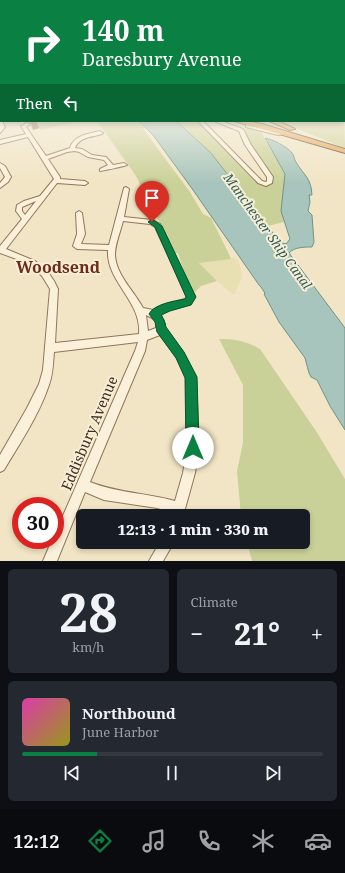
<!DOCTYPE html>
<meta charset="utf-8">
<style>
body{margin:0;font-family:"Noto Serif",serif;background:#242831;color:#f1f3f6;height:100vh;display:flex;flex-direction:column;font-size:15px;white-space:nowrap}
*{box-sizing:border-box;margin:0}
p{font-size:13px;color:#9ea1a6}
.icon{flex:none;width:22px;height:22px;fill:none;stroke:currentColor;stroke-width:2;stroke-linecap:round;stroke-linejoin:round}
.map{position:relative;height:561px;overflow:hidden}
.side{display:flex;flex-direction:column;gap:8px;padding:8px;background:#0d0f14;flex:1}
.side>*{flex:none}
.hud{position:absolute;left:0px;top:0px;width:345px;height:122px;box-shadow:0 2px 6px #0003;background:#0b8043;color:#fff;overflow:hidden}
.speed{position:absolute;left:12px;top:497px;display:flex;gap:8px;font-size:20px;font-weight:700;text-align:center}
.speed>*{display:grid;place-content:center;width:52px;height:52px;border-radius:50%;background:#171b24;box-shadow:0 2px 6px #0003;line-height:1}
.speed .limit{border:6px solid #d22;background:#fff;color:#111}
.pin{position:absolute;display:grid;place-items:center;width:34px;height:34px;color:#fff;margin:-41px -17px;border-radius:50% 50% 50% 0;rotate:-45deg;box-shadow:0 0 4px #0007}
.pin .icon{rotate:45deg}
.me{position:absolute;width:44px;margin:-22px;rotate:0deg;stroke-linejoin:round;filter:drop-shadow(0 0 3px #0008)}
.turn{display:flex;align-items:center;gap:14px;height:84px;padding:0 16px;font-size:18px}
.turn .icon{width:52px;height:52px;stroke-width:2.5}
.turn b{display:block;font-size:28px;line-height:34px}
.then{display:flex;align-items:center;height:38px;padding:0 16px;background:#0003;gap:8px;font-size:15px}
.big{font-size:30px;font-weight:800;line-height:1.1}
.side .widget{flex:1;display:flex;flex-direction:column;justify-content:center;gap:6px;min-width:0;padding:0 14px;border-radius:6px;background:#242831}
.side .dial{align-items:center;gap:0}
.dial b{font-size:52px;line-height:1}
.song{display:flex;align-items:center;gap:12px}
.cover{width:48px;height:48px;border-radius:6px;background:linear-gradient(135deg,hsl(320 70% 55%),hsl(60 70% 35%))}
.played{height:4px;border-radius:2px;background:linear-gradient(90deg,#0b8043 25%,#363941 25%)}
.keys{display:flex;justify-content:space-around;direction:ltr}
.heat{display:flex;justify-content:space-between;align-items:center;font-size:22px;direction:ltr}
.side .tiles{flex:1;display:grid;gap:8px;grid-template-columns:1fr 1fr}
.widget:last-child{grid-column:span 2}
.trip{position:absolute;left:76px;top:509px;width:234px;height:40px;border-radius:6px;background:#171b24;box-shadow:0 2px 6px #0003;font-weight:800;line-height:40px;text-align:center}
.tabs{display:flex;height:64px;justify-content:space-around;align-items:center;background:#090b0e;color:#9ea1a6}
.tabs .icon{width:28px;height:28px}
.tabs .active{color:#0b8043}
.tabs b{font-size:18px;color:#f1f3f6}
.map>svg:first-child{display:block}
.farmland{fill:#e8dfb2}
.green{fill:#cad198}
.water{fill:#a7c5bc;stroke:#6d948b}
.lines{fill:none;stroke-linecap:round;stroke-linejoin:round}
.minor-casing{stroke:#8e765a;stroke-width:2}
.highway-casing{stroke:#5c442e;stroke-width:2}
.minor{fill:#fbf1da;fill-rule:evenodd}
.highway{fill:#e6a551;fill-rule:evenodd}
.wall{fill:#b58868}
.shaded-wall{fill:#936f55}
.route{fill:#0b8043;stroke:#07532c}
.labels{text-anchor:middle;dominant-baseline:central;stroke-width:4;stroke-linejoin:round;paint-order:stroke}
.water-label{font-size:13px;font-style:italic;fill:#2d5e5b;stroke:#f8eed6}
.near-street-label{font-size:14px;fill:#3d2e1e;stroke:#f8eed6}
.district-label{font-size:16px;font-weight:bold;fill:#6d2c1b;stroke:#f8eed6}
</style>
<div class="map">
<svg width="345" height="561" viewBox="0 0 345 561">
<rect width="100%" height="100%" fill="#f1e5c5"/>
<path class="farmland" d="M 235,258 L 240,265 L 242,277 L 234,295 L 217,281 L 199,263 Z"/>
<g class="green">
<path d="M 344,105 L 345,148 L 285,124 L 287,121 L 344,121 Z"/>
<path d="M 33,121 L 70,121 L 72,123 L 41,130 Z"/>
<path d="M 97,121 L 139,121 L 145,128 L 143,129 L 190,192 L 203,214 L 211,218 L 226,248 L 231,259 L 199,263 L 217,281 L 201,286 L 195,292 L 192,291 L 189,287 L 178,253 L 175,253 L 136,176 Z"/>
<path d="M 176,121 L 198,121 L 259,183 L 264,185 L 271,184 L 249,145 L 243,130 L 249,127 L 262,130 C 263,146 283,159 285,175 C 288,191 279,203 284,222 L 268,226 L 211,153 Z"/>
<path d="M 219,339 C 235,339 246,341 260,349 L 316,431 L 345,479 L 345,561 L 252,561 L 247,542 L 303,542 L 303,516 L 241,516 L 237,471 L 243,443 L 243,385 Z"/>
</g>
<path class="water" d="M 139,121 L 176,121 L 211,153 L 280,242 L 286,244 L 290,239 L 281,211 L 285,174 L 265,138 C 272,139 288,147 292,153 C 294,155 294,159 296,162 C 304,176 311,177 312,195 L 309,195 L 310,202 L 308,211 L 312,215 L 314,242 L 312,247 C 305,247 294,247 289,253 L 345,328 L 345,430 L 330,406 L 317,380 L 311,377 L 309,373 L 305,358 L 279,322 L 264,294 L 265,293 L 261,287 L 259,285 L 193,190 L 153,135 Z"/>
<g class="lines">
<g class="minor-casing">
<g id="minor">
<path d="M 0,121 L 2,121 L 5,127 L 0,133 Z"/>
<path d="M 198,121 L 203,121 L 262,181 L 266,182 L 267,181 L 267,177 L 245,145 L 239,131 L 214,121 L 221,121 L 243,129 L 251,145 L 273,177 L 272,183 L 266,186 L 258,183 Z"/>
<path d="M 26,123 L 30,124 L 26,127 L 46,156 L 70,148 C 74,135 88,134 100,131 L 103,133 L 102,134 C 92,137 79,137 75,148 L 82,149 L 92,155 L 106,157 L 113,165 L 124,163 L 127,165 C 125,166 102,171 100,171 L 100,169 L 108,165 L 104,160 L 88,157 L 79,152 L 75,151 L 67,152 L 48,159 L 60,177 L 60,179 L 85,181 L 88,183 L 85,185 L 57,183 L 6,249 L 35,261 L 48,272 L 54,281 L 58,289 L 55,343 L 139,334 C 142,301 106,282 108,250 L 77,249 L 73,246 L 77,234 L 76,213 L 79,211 L 82,213 L 85,234 L 81,244 L 109,245 L 124,188 L 126,187 L 129,189 L 124,217 L 152,220 L 160,224 L 195,297 L 191,304 L 169,310 L 161,315 L 165,324 L 165,328 L 183,352 L 196,377 L 199,448 L 195,473 L 183,516 L 171,516 L 172,512 L 157,508 L 104,500 L 85,492 L 57,561 L 43,561 L 52,540 L 55,540 L 55,534 L 135,351 L 138,342 L 54,352 C 53,363 53,374 49,385 C 39,415 20,443 4,470 L 0,472 L 0,455 L 27,408 L 39,384 L 43,370 L 50,289 L 42,276 L 36,270 L 22,261 L 0,253 L 0,246 L 22,219 L 16,211 L 17,205 L 24,201 L 40,196 L 54,179 L 28,137 L 0,144 L 0,140 L 26,134 L 21,126 ZM 36,201 L 25,215 L 22,211 L 22,207 ZM 123,221 L 150,224 L 155,227 L 187,297 L 185,299 L 164,305 L 153,310 L 143,308 C 134,291 116,275 115,255 C 115,244 120,233 123,221 ZM 146,315 L 154,319 L 157,324 L 156,328 L 148,331 ZM 160,335 L 177,358 L 186,377 L 187,448 L 183,473 L 175,501 C 147,493 117,493 90,482 L 145,351 L 147,340 Z"/>
<path d="M 246,125 L 282,133 L 283,134 L 278,135 L 246,127 Z"/>
<path d="M 0,163 L 5,166 L 11,177 L 8,182 L 0,188 L 0,183 L 5,177 L 0,168 Z"/>
<path d="M 160,542 L 174,542 L 163,561 L 149,561 Z"/>
</g>
</g>
<g class="highway-casing">
<g id="highway">
<path d="M 234,121 L 247,121 L 262,124 L 345,149 L 345,153 Z"/>
<path d="M 269,121 L 278,121 L 295,129 L 290,130 Z"/>
</g>
</g>
<use href="#minor" class="minor"/>
<use href="#highway" class="highway"/>
</g>
<path class="wall" d="M 28,121 L 36,121 L 39,128 L 33,130 L 31,125 L 30,123 Z"/>
<path class="shaded-wall" d="M 31,121 L 36,121 L 39,128 L 33,130 Z"/>
<linearGradient id="sky" x2="0" y2="1"><stop stop-color="#8ebbd6"/><stop offset="0.57" stop-color="#f9f3e5"/><stop offset="1" stop-color="#f9f3e5" stop-opacity="0"/></linearGradient>
<rect width="345" height="183" fill="url(#sky)"/>
<path class="route" d="M 152,219 L 162,226 L 196,297 L 191,305 L 170,311 L 161,315 L 164,320 L 166,327 L 184,352 L 197,377 L 199,448 L 197,453 L 193,455 L 188,453 L 186,448 L 185,378 L 176,358 L 157,332 L 155,322 L 149,314 C 154,304 174,301 185,299 L 186,297 L 155,227 L 148,222 Z"/>
<g class="labels">
<g class="water-label">
<text transform="translate(268 231) rotate(54)">Manchester Ship Canal</text>
</g>
<g class="near-street-label">
<text transform="translate(89 433) rotate(-67)">Eddisbury Avenue</text>
</g>
<g class="district-label">
<text x="58" y="267">Woodsend</text>
</g>
</g>
</svg>
<div class="speed"><div class="limit">30</div></div>
<div class="pin" style="left:152px;top:222px;background:#d93025"><svg class="icon" aria-label="arrive" viewBox="0 0 24 24"><path d="M6 21V4h12l-3 4 3 4H6"/></svg></div>
<svg class="me" style="left:193px;top:448px" viewBox="-20 -20 40 40"><circle r="19" fill="#fff"/><path d="M0-13L10 11 0 6-10 11z" fill="#0b8043"/></svg>
<div class="trip">12:13 · 1 min · 330 m</div>
<div class="hud">
<div class="turn"><svg class="icon" aria-label="right" viewBox="0 0 24 24"><path d="M7 20v-9h11M14 6l5 5-5 5"/></svg><div><b>140 m</b>Daresbury Avenue</div></div>
<div class="then">Then<svg class="icon" aria-label="left" viewBox="0 0 24 24"><path d="M17 20v-9H6M10 6l-5 5 5 5"/></svg></div>
</div>
</div>
<section class="side">
<div class="tiles">
<div class="widget dial"><b>28</b><p>km/h</p></div>
<div class="widget"><p>Climate</p>
<div class="heat"><a>−</a><b class="big">21°</b><a>+</a></div>
</div>
<div class="widget">
<div class="song"><i class="cover"></i><div><b>Northbound</b><p>June Harbor</p></div></div>
<div class="played"></div>
<div class="keys"><svg class="icon" aria-label="previous" viewBox="0 0 24 24"><path d="M18 5L8 12l10 7zM5 5v14"/></svg><svg class="icon" aria-label="pause" viewBox="0 0 24 24"><path d="M8 5v14M16 5v14"/></svg><svg class="icon" aria-label="next" viewBox="0 0 24 24"><path d="M6 5l10 7-10 7zM19 5v14"/></svg></div>
</div>
</div>
</section>
<nav class="tabs">
<b>12:12</b>
<svg class="icon active" aria-label="directions" viewBox="0 0 24 24"><path d="M12 3l9 9-9 9-9-9zM9 14v-3h6M13 9l2 2-2 2"/></svg>
<svg class="icon" aria-label="music" viewBox="0 0 24 24"><path d="M9 18V5l10-2v13"/><circle cx="6" cy="18" r="3"/><circle cx="16" cy="16" r="3"/></svg>
<svg class="icon" aria-label="phone" viewBox="0 0 24 24"><path d="M5 4h4l2 5-3 2q2 4 5 5l2-3 5 2v4C11 20 4 13 5 4z"/></svg>
<svg class="icon" aria-label="climate" viewBox="0 0 24 24"><path d="M12 3v18M4 7l16 10M4 17L20 7"/></svg>
<svg class="icon" aria-label="car" viewBox="0 0 24 24"><path d="M5 17H2v-5l4-1 3-4h7l3 4 3 1v5h-3M9 17h6M6 11h13"/><circle cx="7" cy="17" r="2"/><circle cx="17" cy="17" r="2"/></svg>
</nav>
